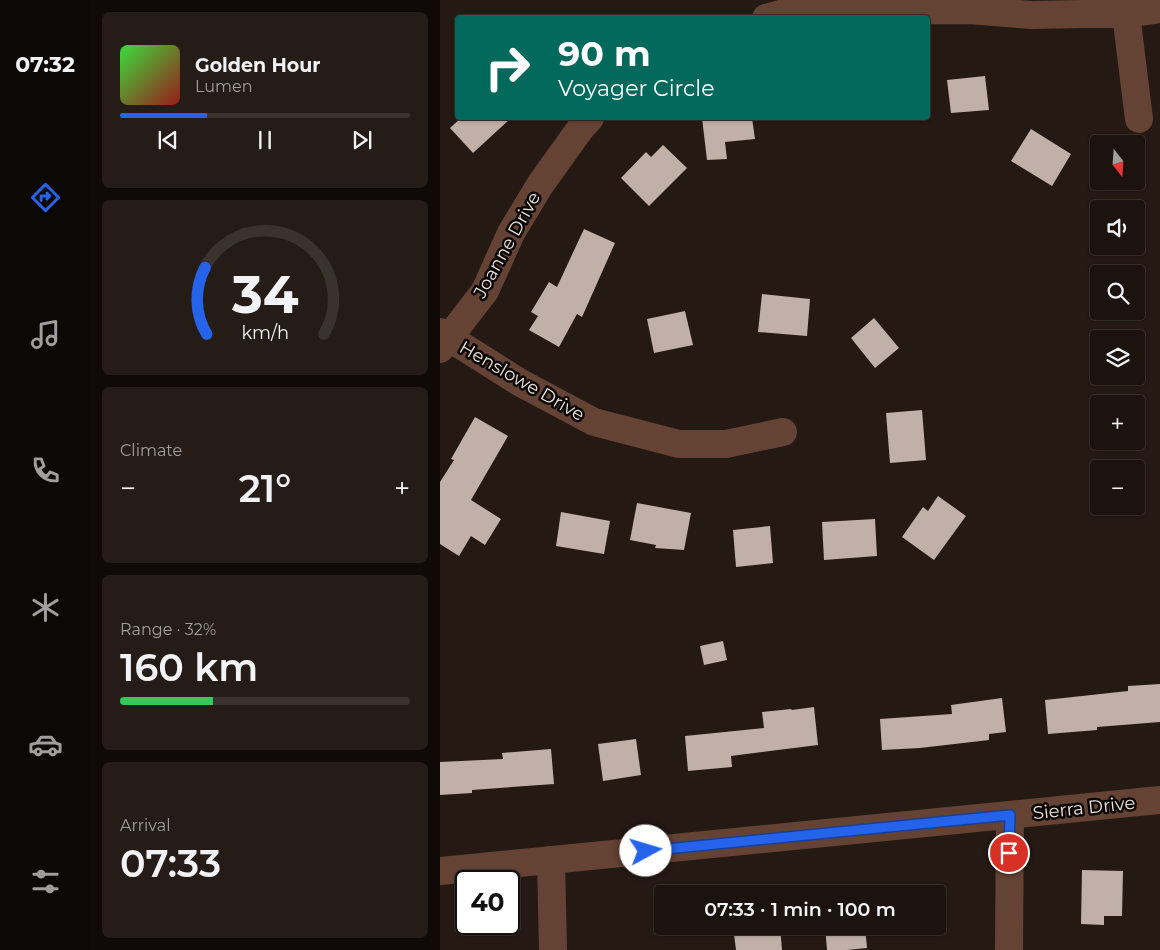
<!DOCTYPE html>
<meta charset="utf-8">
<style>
body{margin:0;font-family:Montserrat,sans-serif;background:#251c18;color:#f1f3f6;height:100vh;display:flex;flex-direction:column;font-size:19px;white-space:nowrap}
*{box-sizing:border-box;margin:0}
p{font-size:16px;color:#a09e9e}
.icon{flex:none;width:28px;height:28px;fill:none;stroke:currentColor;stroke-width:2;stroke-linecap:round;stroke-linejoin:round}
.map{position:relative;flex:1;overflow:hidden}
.sheet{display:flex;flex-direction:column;gap:12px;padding:12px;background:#0f0a08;width:350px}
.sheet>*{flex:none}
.banner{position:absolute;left:15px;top:15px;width:475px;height:105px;border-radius:5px;box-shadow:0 1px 4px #0004,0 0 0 1px #3a322f;background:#00695c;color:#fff;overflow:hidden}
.needle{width:32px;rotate:163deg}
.buttons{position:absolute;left:650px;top:135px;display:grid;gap:10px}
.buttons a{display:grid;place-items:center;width:55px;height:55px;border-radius:5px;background:#1c130f;box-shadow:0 1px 4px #0004,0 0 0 1px #3a322f;font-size:25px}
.speed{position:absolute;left:15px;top:870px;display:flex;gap:10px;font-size:25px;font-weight:700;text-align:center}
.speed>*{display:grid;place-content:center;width:65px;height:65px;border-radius:50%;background:#1c130f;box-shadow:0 1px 4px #0004,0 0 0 1px #3a322f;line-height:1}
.speed .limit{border:2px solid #111;border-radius:8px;background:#fff;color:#111}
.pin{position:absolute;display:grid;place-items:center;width:42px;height:42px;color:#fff;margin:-21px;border:2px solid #fff;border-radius:50%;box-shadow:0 1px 5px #0007}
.me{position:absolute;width:55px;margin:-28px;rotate:84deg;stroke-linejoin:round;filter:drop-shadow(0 0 4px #0008)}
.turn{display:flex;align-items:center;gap:18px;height:105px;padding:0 20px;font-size:22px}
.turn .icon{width:65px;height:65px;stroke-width:2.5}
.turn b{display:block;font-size:35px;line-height:42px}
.big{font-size:38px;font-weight:600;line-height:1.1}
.sheet .card{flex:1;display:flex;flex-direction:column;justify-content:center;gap:8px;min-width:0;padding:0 18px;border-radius:8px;background:#251c18}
.sheet .dial{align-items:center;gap:0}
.dial svg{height:130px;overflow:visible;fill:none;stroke:#3a322f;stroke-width:7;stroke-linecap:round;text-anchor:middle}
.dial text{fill:#f1f3f6;stroke:none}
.song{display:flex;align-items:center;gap:15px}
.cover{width:60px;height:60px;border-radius:8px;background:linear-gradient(135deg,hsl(120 70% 55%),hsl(0 70% 35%))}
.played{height:5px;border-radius:2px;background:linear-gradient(90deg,#2563eb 30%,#3a322f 30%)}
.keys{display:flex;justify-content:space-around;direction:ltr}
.heat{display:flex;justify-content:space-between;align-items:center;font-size:28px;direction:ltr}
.charge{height:8px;border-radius:4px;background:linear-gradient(90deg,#34c759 32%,#3a322f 0)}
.trip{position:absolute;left:214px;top:885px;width:292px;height:50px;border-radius:5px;background:#1c130f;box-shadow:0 1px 4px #0004,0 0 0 1px #3a322f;font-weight:600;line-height:50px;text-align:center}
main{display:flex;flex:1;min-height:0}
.dock{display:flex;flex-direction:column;width:90px;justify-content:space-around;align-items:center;background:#0b0806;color:#a09e9e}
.dock .icon{width:35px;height:35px}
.dock .active{color:#2563eb}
.dock b{font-size:22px;color:#f1f3f6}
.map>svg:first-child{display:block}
.building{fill:#c0b0a8}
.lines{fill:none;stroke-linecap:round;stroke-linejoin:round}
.minor{stroke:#654334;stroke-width:28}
.route-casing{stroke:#184099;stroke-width:12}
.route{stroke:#2563eb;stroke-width:9}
.labels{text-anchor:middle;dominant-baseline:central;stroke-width:5;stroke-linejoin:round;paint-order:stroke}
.street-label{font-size:18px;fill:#eae2de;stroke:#0a0604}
</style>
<main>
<nav class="dock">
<b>07:32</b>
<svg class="icon active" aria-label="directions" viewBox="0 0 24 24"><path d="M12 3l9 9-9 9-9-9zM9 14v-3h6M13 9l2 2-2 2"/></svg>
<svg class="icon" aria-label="music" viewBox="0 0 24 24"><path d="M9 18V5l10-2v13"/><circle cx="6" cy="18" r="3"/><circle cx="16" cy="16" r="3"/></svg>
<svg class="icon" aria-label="phone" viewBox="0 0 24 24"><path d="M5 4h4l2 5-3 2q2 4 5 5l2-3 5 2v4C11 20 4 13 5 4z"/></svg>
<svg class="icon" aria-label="climate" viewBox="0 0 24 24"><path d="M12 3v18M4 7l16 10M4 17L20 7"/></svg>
<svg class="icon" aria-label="car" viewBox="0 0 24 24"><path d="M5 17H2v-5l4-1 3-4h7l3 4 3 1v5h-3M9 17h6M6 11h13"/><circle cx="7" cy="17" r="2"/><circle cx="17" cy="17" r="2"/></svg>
<svg class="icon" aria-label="filters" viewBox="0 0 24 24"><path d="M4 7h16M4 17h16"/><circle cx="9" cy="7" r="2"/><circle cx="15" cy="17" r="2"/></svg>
</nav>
<section class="sheet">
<div class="card">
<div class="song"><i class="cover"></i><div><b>Golden Hour</b><p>Lumen</p></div></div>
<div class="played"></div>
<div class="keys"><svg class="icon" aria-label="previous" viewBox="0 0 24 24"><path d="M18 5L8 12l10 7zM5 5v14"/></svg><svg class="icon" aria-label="pause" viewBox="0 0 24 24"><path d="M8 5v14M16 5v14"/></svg><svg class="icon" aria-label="next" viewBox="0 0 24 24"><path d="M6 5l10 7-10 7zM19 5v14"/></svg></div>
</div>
<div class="card dial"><svg viewBox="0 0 100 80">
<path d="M14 69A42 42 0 1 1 86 69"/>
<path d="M14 69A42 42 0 0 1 13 28" stroke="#2563eb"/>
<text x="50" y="56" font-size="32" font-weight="700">34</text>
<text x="50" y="72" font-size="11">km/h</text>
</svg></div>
<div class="card"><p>Climate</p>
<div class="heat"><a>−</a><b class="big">21°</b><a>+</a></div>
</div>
<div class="card"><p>Range · 32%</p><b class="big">160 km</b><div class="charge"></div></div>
<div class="card"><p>Arrival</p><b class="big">07:33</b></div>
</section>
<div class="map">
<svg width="720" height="950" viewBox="0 0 720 950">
<rect width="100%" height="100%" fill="#251914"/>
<g class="building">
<path d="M 545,76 L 549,110 L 511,113 L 507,80 Z"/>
<path d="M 21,118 L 71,118 L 33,153 L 10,128 Z"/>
<path d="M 262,118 L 312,118 L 315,139 L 285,142 L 287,159 L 267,160 Z"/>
<path d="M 591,129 L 631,154 L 612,186 L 571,161 Z"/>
<path d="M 223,145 L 247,168 L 209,206 L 181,178 L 206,152 L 211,157 Z"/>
<path d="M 144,229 L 175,243 L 142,317 L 137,314 L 119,347 L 89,330 L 98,316 L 91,312 L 109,282 L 117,287 Z"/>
<path d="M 322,294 L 370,299 L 367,336 L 318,332 Z"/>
<path d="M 245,311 L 253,345 L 214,353 L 207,319 Z"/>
<path d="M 434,318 L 459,348 L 435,368 L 411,338 Z"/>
<path d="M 482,410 L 486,460 L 450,463 L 446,413 Z"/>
<path d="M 35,417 L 68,436 L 31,500 L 61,519 L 45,545 L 31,536 L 19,556 L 0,544 L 0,482 L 14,460 L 11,459 Z"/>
<path d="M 498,496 L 526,516 L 494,560 L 462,537 L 483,507 L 488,511 Z"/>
<path d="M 197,503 L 251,513 L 244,550 L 215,548 L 216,545 L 190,540 Z"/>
<path d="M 121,512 L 170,521 L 164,554 L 116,546 Z"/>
<path d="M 435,519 L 437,556 L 384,560 L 382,522 Z"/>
<path d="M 330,526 L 333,563 L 296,567 L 293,530 Z"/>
<path d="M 283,641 L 287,660 L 264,665 L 260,646 Z"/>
<path d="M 720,684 L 720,722 L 657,727 L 657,730 L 608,734 L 605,700 L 688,691 L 688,686 Z"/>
<path d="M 562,698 L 566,732 L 549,734 L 549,740 L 480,748 L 442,750 L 440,719 L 512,714 L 511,705 Z"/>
<path d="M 374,707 L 378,745 L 291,756 L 292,767 L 248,771 L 245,736 L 324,728 L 322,712 L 351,709 L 352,710 Z"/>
<path d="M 196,739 L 201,775 L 163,781 L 158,744 Z"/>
<path d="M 111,749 L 114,784 L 32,790 L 32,793 L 0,795 L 0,762 L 63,759 L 62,753 Z"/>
<path d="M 642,870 L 683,871 L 682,916 L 664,916 L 664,925 L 641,924 Z"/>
<path d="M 293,926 L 340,926 L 342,950 L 296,950 Z"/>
<path d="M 385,926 L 425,926 L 427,948 L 407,950 L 387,950 Z"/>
</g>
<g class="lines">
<g class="minor">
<path d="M 686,14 L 699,119"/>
<path d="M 326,18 L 351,11 L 529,10 L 591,15 L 645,14 L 686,14 L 720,9"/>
<path d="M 0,332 L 79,382 L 154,422 L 239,444 L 286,444 L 343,432"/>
<path d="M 0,349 L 45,291 L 71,233 L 100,185 L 140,129 L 150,118"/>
<path d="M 111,860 L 113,950"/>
<path d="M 0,871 L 720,800"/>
<path d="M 569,950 L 570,815"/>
</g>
</g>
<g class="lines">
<g class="route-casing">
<path id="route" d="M 206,851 L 570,815 L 569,853"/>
</g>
<use href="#route" class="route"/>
</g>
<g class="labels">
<g class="street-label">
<text transform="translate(67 245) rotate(-61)">Joanne Drive</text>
<text transform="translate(82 381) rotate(30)">Henslowe Drive</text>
<text transform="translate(644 808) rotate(-6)">Sierra Drive</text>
</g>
</g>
</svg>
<div class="buttons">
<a><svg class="needle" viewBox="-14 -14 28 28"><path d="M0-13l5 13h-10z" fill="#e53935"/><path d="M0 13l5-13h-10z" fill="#a09e9e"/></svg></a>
<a><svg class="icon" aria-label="sound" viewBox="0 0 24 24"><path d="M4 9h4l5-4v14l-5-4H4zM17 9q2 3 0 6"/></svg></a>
<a><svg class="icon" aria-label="search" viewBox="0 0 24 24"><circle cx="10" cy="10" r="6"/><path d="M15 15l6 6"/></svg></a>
<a><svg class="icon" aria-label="layers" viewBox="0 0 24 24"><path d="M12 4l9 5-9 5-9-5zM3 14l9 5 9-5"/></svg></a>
<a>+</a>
<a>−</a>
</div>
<div class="speed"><div class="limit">40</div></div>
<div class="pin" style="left:569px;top:853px;background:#d93025"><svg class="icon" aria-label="arrive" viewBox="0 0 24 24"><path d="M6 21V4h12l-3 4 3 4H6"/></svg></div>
<svg class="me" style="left:206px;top:851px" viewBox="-20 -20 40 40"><circle r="19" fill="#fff"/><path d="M0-13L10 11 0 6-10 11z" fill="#2563eb"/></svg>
<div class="trip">07:33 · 1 min · 100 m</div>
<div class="banner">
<div class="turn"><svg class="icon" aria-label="right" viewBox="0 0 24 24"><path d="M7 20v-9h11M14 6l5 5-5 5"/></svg><div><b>90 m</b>Voyager Circle</div></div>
</div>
</div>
</main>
